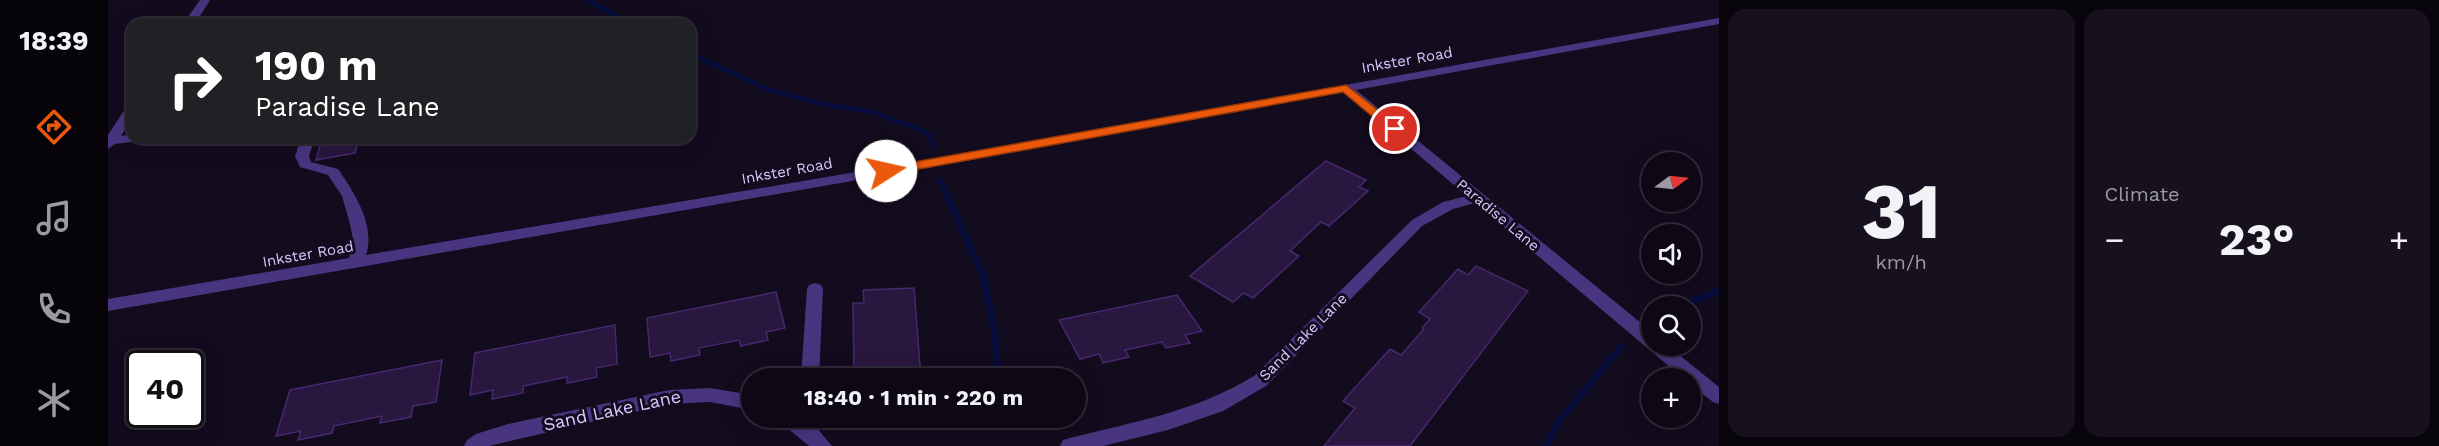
<!DOCTYPE html>
<meta charset="utf-8">
<style>
body{margin:0;font-family:"Work Sans",sans-serif;background:#17111f;color:#f1f3f6;height:100vh;display:flex;flex-direction:column;font-size:22px;white-space:nowrap}
*{box-sizing:border-box;margin:0}
p{font-size:20px;color:#9b9aa1}
.icon{flex:none;width:33px;height:33px;fill:none;stroke:currentColor;stroke-width:2;stroke-linecap:round;stroke-linejoin:round}
.map{position:relative;flex:1;overflow:hidden}
.sheet{display:flex;flex-direction:column;gap:9px;padding:9px;background:#08040c;width:720px}
.sheet>*{flex:none}
.hud{position:absolute;left:18px;top:18px;width:570px;height:126px;border-radius:18px;box-shadow:0 6px 24px #0002,0 0 0 2px #2e2935;background:#202124;color:#fff;overflow:hidden}
.needle{width:39px;rotate:75deg}
.controls{position:absolute;left:1533px;top:152px;display:grid;gap:12px}
.controls a{display:grid;place-items:center;width:60px;height:60px;border-radius:50%;background:#0e0816;box-shadow:0 6px 24px #0002,0 0 0 2px #2e2935;font-size:30px}
.speed{position:absolute;left:18px;top:350px;display:flex;gap:12px;font-size:30px;font-weight:700;text-align:center}
.speed>*{display:grid;place-content:center;width:78px;height:78px;border-radius:50%;background:#0e0816;box-shadow:0 6px 24px #0002,0 0 0 2px #2e2935;line-height:1}
.speed .limit{border:3px solid #111;border-radius:9px;background:#fff;color:#111}
.pin{position:absolute;display:grid;place-items:center;width:51px;height:51px;color:#fff;margin:-26px;border:3px solid #fff;border-radius:50%;box-shadow:0 2px 6px #0007}
.me{position:absolute;width:66px;margin:-33px;rotate:80deg;stroke-linejoin:round;filter:drop-shadow(0 0 4px #0008)}
.turn{display:flex;align-items:center;gap:21px;height:126px;padding:0 30px;font-size:27px}
.turn .icon{width:78px;height:78px;stroke-width:2.5}
.turn b{display:block;font-size:42px;line-height:51px}
.big{font-size:45px;font-weight:700;line-height:1.1}
.sheet .widget{flex:1;display:flex;flex-direction:column;justify-content:center;gap:9px;min-width:0;padding:0 21px;border-radius:18px;background:#17111f}
.sheet .dial{align-items:center;gap:0}
.dial b{font-size:78px;line-height:1}
.heat{display:flex;justify-content:space-between;align-items:center;font-size:33px;direction:ltr}
.sheet .tiles{flex:1;display:grid;gap:9px;grid-template-columns:repeat(2,1fr)}
.trip{position:absolute;left:633px;top:368px;width:345px;height:60px;border-radius:30px;background:#0e0816;box-shadow:0 6px 24px #0002,0 0 0 2px #2e2935;font-weight:700;line-height:60px;text-align:center}
main{display:flex;flex:1;min-height:0}
.tab-bar{display:flex;flex-direction:column;width:108px;justify-content:space-around;align-items:center;background:#060309;color:#9b9aa1}
.tab-bar .icon{width:42px;height:42px}
.tab-bar .active{color:#ea580c}
.tab-bar b{font-size:27px;color:#f1f3f6}
.map>svg:first-child{display:block}
.lines{fill:none;stroke-linecap:round;stroke-linejoin:round}
.stream-far1{stroke:#070e3b;stroke-width:5}
.stream{stroke:#070e3b;stroke-width:7}
.building{fill:#29173f;stroke:#46286c;stroke-width:1.5}
.minor{fill:#49357f;fill-rule:evenodd}
.route{fill:#ea580c;stroke:#983908;stroke-width:1.5}
.labels{text-anchor:middle;dominant-baseline:central;stroke-width:6;stroke-linejoin:round;paint-order:stroke}
.street-label{font-size:15px;fill:#dbc8ff;stroke:#130b1e}
.near-street-label{font-size:18px;fill:#dbc8ff;stroke:#130b1e}
</style>
<main>
<nav class="tab-bar">
<b>18:39</b>
<svg class="icon active" aria-label="directions" viewBox="0 0 24 24"><path d="M12 3l9 9-9 9-9-9zM9 14v-3h6M13 9l2 2-2 2"/></svg>
<svg class="icon" aria-label="music" viewBox="0 0 24 24"><path d="M9 18V5l10-2v13"/><circle cx="6" cy="18" r="3"/><circle cx="16" cy="16" r="3"/></svg>
<svg class="icon" aria-label="phone" viewBox="0 0 24 24"><path d="M5 4h4l2 5-3 2q2 4 5 5l2-3 5 2v4C11 20 4 13 5 4z"/></svg>
<svg class="icon" aria-label="climate" viewBox="0 0 24 24"><path d="M12 3v18M4 7l16 10M4 17L20 7"/></svg>
</nav>
<div class="map">
<svg width="1611" height="446" viewBox="0 0 1611 446">
<rect width="100%" height="100%" fill="#130b1e"/>
<g class="lines">
<g class="stream-far1">
<path d="M 480,0 L 522,24"/>
<path d="M 582,54 L 662,90 L 713,104 L 765,112 L 809,128 L 821,135 L 826,147"/>
<path d="M 832,180 L 837,191"/>
</g>
<g class="stream">
<path d="M 836,189 L 875,275 L 887,334 L 890,378"/>
<path d="M 1572,306 L 1611,291"/>
<path d="M 894,417 L 894,424"/>
<path d="M 1438,446 L 1451,421 L 1513,347"/>
</g>
</g>
<g class="building">
<path d="M 214,138 L 251,138 L 247,153 L 208,160 Z"/>
<path d="M 1218,161 L 1258,180 L 1251,187 L 1260,191 L 1221,226 L 1213,222 L 1182,251 L 1191,256 L 1145,298 L 1136,293 L 1125,302 L 1082,276 Z"/>
<path d="M 1368,266 L 1420,291 L 1302,446 L 1216,446 L 1247,408 L 1235,401 L 1282,349 L 1293,355 L 1316,329 L 1314,328 L 1322,319 L 1311,312 L 1350,269 L 1360,275 Z"/>
<path d="M 806,288 L 813,378 L 756,378 L 756,375 L 746,375 L 745,303 L 756,303 L 755,290 Z"/>
<path d="M 668,292 L 677,328 L 658,332 L 660,340 L 633,346 L 631,340 L 591,348 L 592,355 L 563,361 L 562,353 L 542,357 L 539,318 Z"/>
<path d="M 1069,295 L 1094,331 L 1077,335 L 1082,343 L 1058,348 L 1054,342 L 1017,350 L 1021,357 L 995,363 L 991,354 L 972,359 L 951,320 Z"/>
<path d="M 507,325 L 509,364 L 488,368 L 489,377 L 459,383 L 459,377 L 415,386 L 415,393 L 384,399 L 385,390 L 362,395 L 367,353 Z"/>
<path d="M 334,360 L 328,402 L 305,406 L 303,417 L 272,423 L 274,416 L 226,426 L 224,433 L 190,440 L 193,431 L 168,436 L 182,390 Z"/>
</g>
<g class="lines">
<g class="minor">
<path d="M 92,0 L 102,0 L 87,24 L 75,24 Z"/>
<path d="M 1611,18 L 1611,24 L 1248,90 L 1544,332 L 1544,345 L 1559,345 L 1611,387 L 1611,404 L 1605,402 L 1582,384 L 1582,378 L 1575,378 L 1367,203 L 1345,209 L 1314,226 L 1158,386 L 1115,411 L 1060,430 L 995,446 L 952,446 L 955,440 L 962,438 C 1026,422 1089,411 1146,376 L 1304,220 L 1335,202 L 1359,196 L 1236,92 L 801,171 L 0,311 L 0,299 L 241,258 L 246,244 L 242,224 L 234,196 L 220,175 L 192,167 L 187,156 L 193,138 L 207,138 L 201,156 L 203,162 L 230,169 C 246,192 268,226 258,255 L 801,163 Z"/>
<path d="M 24,105 L 24,119 L 13,136 L 24,134 L 24,138 L 31,138 L 29,141 L 7,144 L 0,149 L 0,135 L 19,106 Z"/>
<path d="M 66,138 L 130,138 C 119,148 82,144 68,141 Z"/>
<path d="M 707,283 L 713,285 L 715,289 L 711,378 L 693,378 L 699,289 L 701,285 Z"/>
<path d="M 602,388 L 644,395 L 644,410 L 602,402 L 561,404 L 381,446 L 356,446 L 359,440 L 368,434 L 400,424 L 561,390 Z"/>
<path d="M 670,417 L 709,417 L 709,428 L 724,446 L 701,446 L 672,422 Z"/>
</g>
</g>
<path class="route" d="M 1238,85 L 1291,127 L 1291,132 L 1283,132 L 1235,92 L 778,175 L 771,171 L 778,167 Z"/>
<g class="labels">
<g class="street-label">
<text transform="translate(1299 60) rotate(-10)">Inkster Road</text>
<text transform="translate(679 171) rotate(-10)">Inkster Road</text>
<text transform="translate(1390 215) rotate(40)">Paradise Lane</text>
<text transform="translate(200 254) rotate(-10)">Inkster Road</text>
<text transform="translate(1195 337) rotate(-45)">Sand Lake Lane</text>
</g>
<g class="near-street-label">
<text transform="translate(504 410) rotate(-12)">Sand Lake Lane</text>
</g>
</g>
</svg>
<div class="controls">
<a><svg class="needle" viewBox="-14 -14 28 28"><path d="M0-13l5 13h-10z" fill="#e53935"/><path d="M0 13l5-13h-10z" fill="#9b9aa1"/></svg></a>
<a><svg class="icon" aria-label="sound" viewBox="0 0 24 24"><path d="M4 9h4l5-4v14l-5-4H4zM17 9q2 3 0 6"/></svg></a>
<a><svg class="icon" aria-label="search" viewBox="0 0 24 24"><circle cx="10" cy="10" r="6"/><path d="M15 15l6 6"/></svg></a>
<a>+</a>
</div>
<div class="speed"><div class="limit">40</div></div>
<div class="pin" style="left:1287px;top:129px;background:#d93025"><svg class="icon" aria-label="arrive" viewBox="0 0 24 24"><path d="M6 21V4h12l-3 4 3 4H6"/></svg></div>
<svg class="me" style="left:778px;top:171px" viewBox="-20 -20 40 40"><circle r="19" fill="#fff"/><path d="M0-13L10 11 0 6-10 11z" fill="#ea580c"/></svg>
<div class="trip">18:40 · 1 min · 220 m</div>
<div class="hud">
<div class="turn"><svg class="icon" aria-label="right" viewBox="0 0 24 24"><path d="M7 20v-9h11M14 6l5 5-5 5"/></svg><div><b>190 m</b>Paradise Lane</div></div>
</div>
</div>
<section class="sheet">
<div class="tiles">
<div class="widget dial"><b>31</b><p>km/h</p></div>
<div class="widget"><p>Climate</p>
<div class="heat"><a>−</a><b class="big">23°</b><a>+</a></div>
</div>
</div>
</section>
</main>
